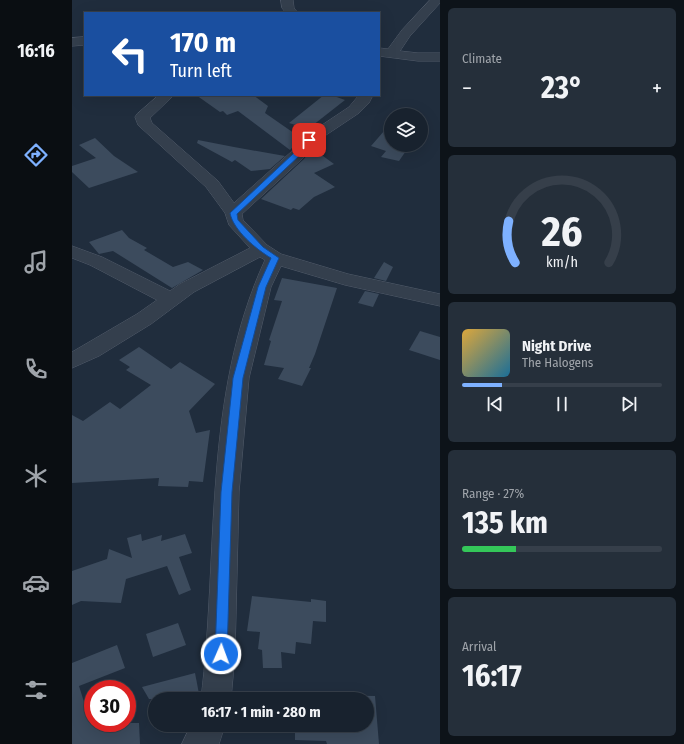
<!DOCTYPE html>
<meta charset="utf-8">
<style>
body{margin:0;font-family:"Fira Sans Condensed",sans-serif;background:#252f3a;color:#f1f3f6;height:100vh;display:flex;flex-direction:column;font-size:15px;white-space:nowrap}
*{box-sizing:border-box;margin:0}
p{font-size:13px;color:#9fa4aa}
.icon{flex:none;width:22px;height:22px;fill:none;stroke:currentColor;stroke-width:2;stroke-linecap:round;stroke-linejoin:round}
.map{position:relative;flex:1;overflow:hidden}
.sheet{display:flex;flex-direction:column;gap:8px;padding:8px;background:#0d1319;width:244px}
.sheet>*{flex:none}
.top-card{position:absolute;left:12px;top:12px;width:296px;height:84px;border-radius:0px;box-shadow:0 4px 16px #0002,0 0 0 1px #363f4a;background:#1a4fa0;color:#fff;overflow:hidden}
.controls{position:absolute;left:312px;top:108px;display:grid;gap:8px}
.controls a{display:grid;place-items:center;width:44px;height:44px;border-radius:50%;background:#18222e;box-shadow:0 4px 16px #0002,0 0 0 1px #363f4a;font-size:20px}
.speed{position:absolute;left:12px;top:680px;display:flex;gap:8px;font-size:20px;font-weight:700;text-align:center}
.speed>*{display:grid;place-content:center;width:52px;height:52px;border-radius:50%;background:#18222e;box-shadow:0 4px 16px #0002,0 0 0 1px #363f4a;line-height:1}
.speed .limit{border:6px solid #d22;background:#fff;color:#111}
.pin{position:absolute;display:grid;place-items:center;width:34px;height:34px;color:#fff;margin:-17px;border-radius:8px;box-shadow:0 2px 6px #0006}
.me{position:absolute;width:44px;margin:-22px;rotate:2deg;stroke-linejoin:round;filter:drop-shadow(0 0 3px #0008)}
.turn{display:flex;align-items:center;gap:14px;height:84px;padding:0 20px;font-size:18px}
.turn .icon{width:52px;height:52px;stroke-width:2.5}
.turn b{display:block;font-size:28px;line-height:34px}
.big{font-size:30px;font-weight:700;line-height:1.1}
.sheet .tile{flex:1;display:flex;flex-direction:column;justify-content:center;gap:6px;min-width:0;padding:0 14px;border-radius:6px;background:#252f3a}
.sheet .dial{align-items:center;gap:0}
.dial svg{height:104px;overflow:visible;fill:none;stroke:#363f4a;stroke-width:7;stroke-linecap:round;text-anchor:middle}
.dial text{fill:#f1f3f6;stroke:none}
.song{display:flex;align-items:center;gap:12px}
.cover{width:48px;height:48px;border-radius:6px;background:linear-gradient(135deg,hsl(40 70% 55%),hsl(200 70% 35%))}
.played{height:4px;border-radius:2px;background:linear-gradient(90deg,#7eb1ff 20%,#363f4a 20%)}
.keys{display:flex;justify-content:space-around;direction:ltr}
.heat{display:flex;justify-content:space-between;align-items:center;font-size:22px;direction:ltr}
.charge{height:6px;border-radius:3px;background:linear-gradient(90deg,#34c759 27%,#363f4a 0)}
.trip{position:absolute;left:76px;top:692px;width:226px;height:40px;border-radius:20px;background:#18222e;box-shadow:0 4px 16px #0002,0 0 0 1px #363f4a;font-weight:700;line-height:40px;text-align:center}
main{display:flex;flex:1;min-height:0}
.dock{display:flex;flex-direction:column;width:72px;justify-content:space-around;align-items:center;background:#0a0e12;color:#9fa4aa}
.dock .icon{width:28px;height:28px}
.dock .selected{color:#7eb1ff}
.dock b{font-size:18px;color:#f1f3f6}
.map>svg:first-child{display:block}
.building{fill:#3c4b5d}
.lines{fill:none;stroke-linecap:round;stroke-linejoin:round}
.street-casing{stroke:#525c6b;stroke-width:1}
.street{fill:#343f4d;fill-rule:evenodd}
.route{fill:#1a73e8;stroke:#114b97}
</style>
<main>
<nav class="dock">
<b>16:16</b>
<svg class="icon selected" aria-label="directions" viewBox="0 0 24 24"><path d="M12 3l9 9-9 9-9-9zM9 14v-3h6M13 9l2 2-2 2"/></svg>
<svg class="icon" aria-label="music" viewBox="0 0 24 24"><path d="M9 18V5l10-2v13"/><circle cx="6" cy="18" r="3"/><circle cx="16" cy="16" r="3"/></svg>
<svg class="icon" aria-label="phone" viewBox="0 0 24 24"><path d="M5 4h4l2 5-3 2q2 4 5 5l2-3 5 2v4C11 20 4 13 5 4z"/></svg>
<svg class="icon" aria-label="climate" viewBox="0 0 24 24"><path d="M12 3v18M4 7l16 10M4 17L20 7"/></svg>
<svg class="icon" aria-label="car" viewBox="0 0 24 24"><path d="M5 17H2v-5l4-1 3-4h7l3 4 3 1v5h-3M9 17h6M6 11h13"/><circle cx="7" cy="17" r="2"/><circle cx="17" cy="17" r="2"/></svg>
<svg class="icon" aria-label="filters" viewBox="0 0 24 24"><path d="M4 7h16M4 17h16"/><circle cx="9" cy="7" r="2"/><circle cx="15" cy="17" r="2"/></svg>
</nav>
<div class="map">
<svg width="368" height="744" viewBox="0 0 368 744">
<rect width="100%" height="100%" fill="#202d3d"/>
<g class="building">
<path d="M 124,95 L 181,95 L 196,106 L 193,113 L 229,138 L 218,150 L 166,111 L 155,115 L 151,111 L 148,112 Z"/>
<path d="M 252,95 L 259,95 L 273,100 L 236,129 L 217,123 Z"/>
<path d="M 319,123 L 319,145 L 338,145 L 327,161 L 309,157 L 314,151 L 299,146 Z"/>
<path d="M 23,138 L 42,156 L 66,172 L 17,188 L 0,172 L 0,166 L 24,158 L 7,145 Z"/>
<path d="M 126,140 L 162,147 L 213,156 L 198,169 L 179,171 L 163,160 L 160,162 L 125,143 Z"/>
<path d="M 240,148 L 262,164 L 242,173 L 263,187 L 242,197 L 227,210 L 221,208 L 219,210 L 189,199 L 232,159 Z"/>
<path d="M 50,230 L 57,238 L 75,248 L 72,250 L 101,267 L 116,262 L 131,270 L 100,288 L 41,251 L 27,254 L 17,242 Z"/>
<path d="M 312,262 L 321,267 L 314,281 L 302,278 Z"/>
<path d="M 210,278 L 265,288 L 243,354 L 237,368 L 239,368 L 230,386 L 206,379 L 212,368 L 192,365 L 199,341 L 197,340 L 210,301 L 202,300 Z"/>
<path d="M 293,291 L 307,294 L 301,307 L 286,303 Z"/>
<path d="M 348,331 L 368,337 L 368,360 L 337,350 Z"/>
<path d="M 67,347 L 99,369 L 108,362 L 143,384 L 117,411 L 124,433 L 138,430 L 131,482 L 117,481 L 116,487 L 86,486 L 87,478 L 0,483 L 0,415 L 11,421 L 38,402 L 48,409 L 79,385 L 54,370 L 58,367 L 47,360 Z"/>
<path d="M 69,534 L 70,541 L 90,535 L 89,541 L 113,534 L 120,553 L 107,557 L 119,590 L 107,595 L 95,566 L 54,579 L 49,603 L 9,601 L 0,605 L 0,571 L 35,559 L 37,549 L 60,558 L 55,538 Z"/>
<path d="M 180,596 L 239,602 L 239,599 L 254,601 L 254,622 L 241,621 L 239,644 L 224,642 L 223,654 L 209,652 L 210,668 L 191,668 L 190,650 L 186,649 L 188,632 L 175,631 Z"/>
<path d="M 106,623 L 114,645 L 81,657 L 74,634 Z"/>
<path d="M 45,645 L 53,668 L 7,686 L 12,702 L 21,700 L 21,723 L 67,723 L 68,744 L 0,744 L 0,663 Z"/>
<path d="M 123,673 L 128,699 L 77,699 L 70,687 Z"/>
<path d="M 254,695 L 303,696 L 307,744 L 255,744 L 254,741 L 223,740 L 223,725 L 295,725 L 295,699 L 250,699 Z"/>
</g>
<g class="lines">
<g class="street-casing">
<g id="street">
<path d="M 209,0 L 221,0 L 222,8 L 226,13 L 214,13 L 210,8 Z"/>
<path d="M 358,0 L 368,0 L 368,3 L 338,36 L 328,51 L 346,53 L 368,53 L 368,61 L 346,61 L 307,56 L 307,48 L 316,49 L 330,30 Z"/>
<path d="M 13,37 L 13,45 L 0,46 L 0,38 Z"/>
<path d="M 87,95 L 102,95 L 78,118 L 80,123 L 146,181 L 162,203 L 219,152 L 232,137 L 277,107 L 287,95 L 301,95 L 297,103 L 287,113 L 242,143 L 231,158 L 170,214 L 171,220 L 195,245 L 209,254 L 276,274 L 368,294 L 368,306 L 273,285 L 209,266 L 199,287 L 177,378 L 167,492 L 163,654 L 159,699 L 129,699 C 147,553 130,397 193,260 L 188,257 L 122,292 L 79,324 L 27,356 L 0,368 L 0,352 L 65,314 L 85,300 L 18,265 L 0,258 L 0,246 L 30,257 L 98,291 L 108,284 L 178,248 L 157,225 L 153,213 L 134,187 L 66,125 L 63,117 L 65,114 Z"/>
<path d="M 119,725 L 153,725 L 147,744 L 110,744 Z"/>
</g>
</g>
<use href="#street" class="street"/>
</g>
<path class="route" d="M 234,139 L 240,140 L 227,156 L 165,214 L 166,220 L 191,247 L 207,258 L 194,287 L 171,378 L 160,492 L 155,654 L 154,658 L 149,660 L 145,658 L 143,654 L 149,492 L 161,378 L 186,287 L 199,258 C 185,250 161,230 158,213 L 222,153 Z"/>
</svg>
<div class="controls">
<a><svg class="icon" aria-label="layers" viewBox="0 0 24 24"><path d="M12 4l9 5-9 5-9-5zM3 14l9 5 9-5"/></svg></a>
</div>
<div class="speed"><div class="limit">30</div></div>
<div class="pin" style="left:237px;top:140px;background:#d93025"><svg class="icon" aria-label="arrive" viewBox="0 0 24 24"><path d="M6 21V4h12l-3 4 3 4H6"/></svg></div>
<svg class="me" style="left:149px;top:654px" viewBox="-20 -20 40 40"><circle r="17" fill="#1a73e8" stroke="#fff" stroke-width="3"/><path d="M0-11L8 9 0 5-8 9z" fill="#fff"/></svg>
<div class="trip">16:17 · 1 min · 280 m</div>
<div class="top-card">
<div class="turn"><svg class="icon" aria-label="left" viewBox="0 0 24 24"><path d="M17 20v-9H6M10 6l-5 5 5 5"/></svg><div><b>170 m</b>Turn left</div></div>
</div>
</div>
<section class="sheet">
<div class="tile"><p>Climate</p>
<div class="heat"><a>−</a><b class="big">23°</b><a>+</a></div>
</div>
<div class="tile dial"><svg viewBox="0 0 100 80">
<path d="M14 69A42 42 0 1 1 86 69"/>
<path d="M14 69A42 42 0 0 1 9 37" stroke="#7eb1ff"/>
<text x="50" y="56" font-size="32" font-weight="700">26</text>
<text x="50" y="72" font-size="11">km/h</text>
</svg></div>
<div class="tile">
<div class="song"><i class="cover"></i><div><b>Night Drive</b><p>The Halogens</p></div></div>
<div class="played"></div>
<div class="keys"><svg class="icon" aria-label="previous" viewBox="0 0 24 24"><path d="M18 5L8 12l10 7zM5 5v14"/></svg><svg class="icon" aria-label="pause" viewBox="0 0 24 24"><path d="M8 5v14M16 5v14"/></svg><svg class="icon" aria-label="next" viewBox="0 0 24 24"><path d="M6 5l10 7-10 7zM19 5v14"/></svg></div>
</div>
<div class="tile"><p>Range · 27%</p><b class="big">135 km</b><div class="charge"></div></div>
<div class="tile"><p>Arrival</p><b class="big">16:17</b></div>
</section>
</main>
